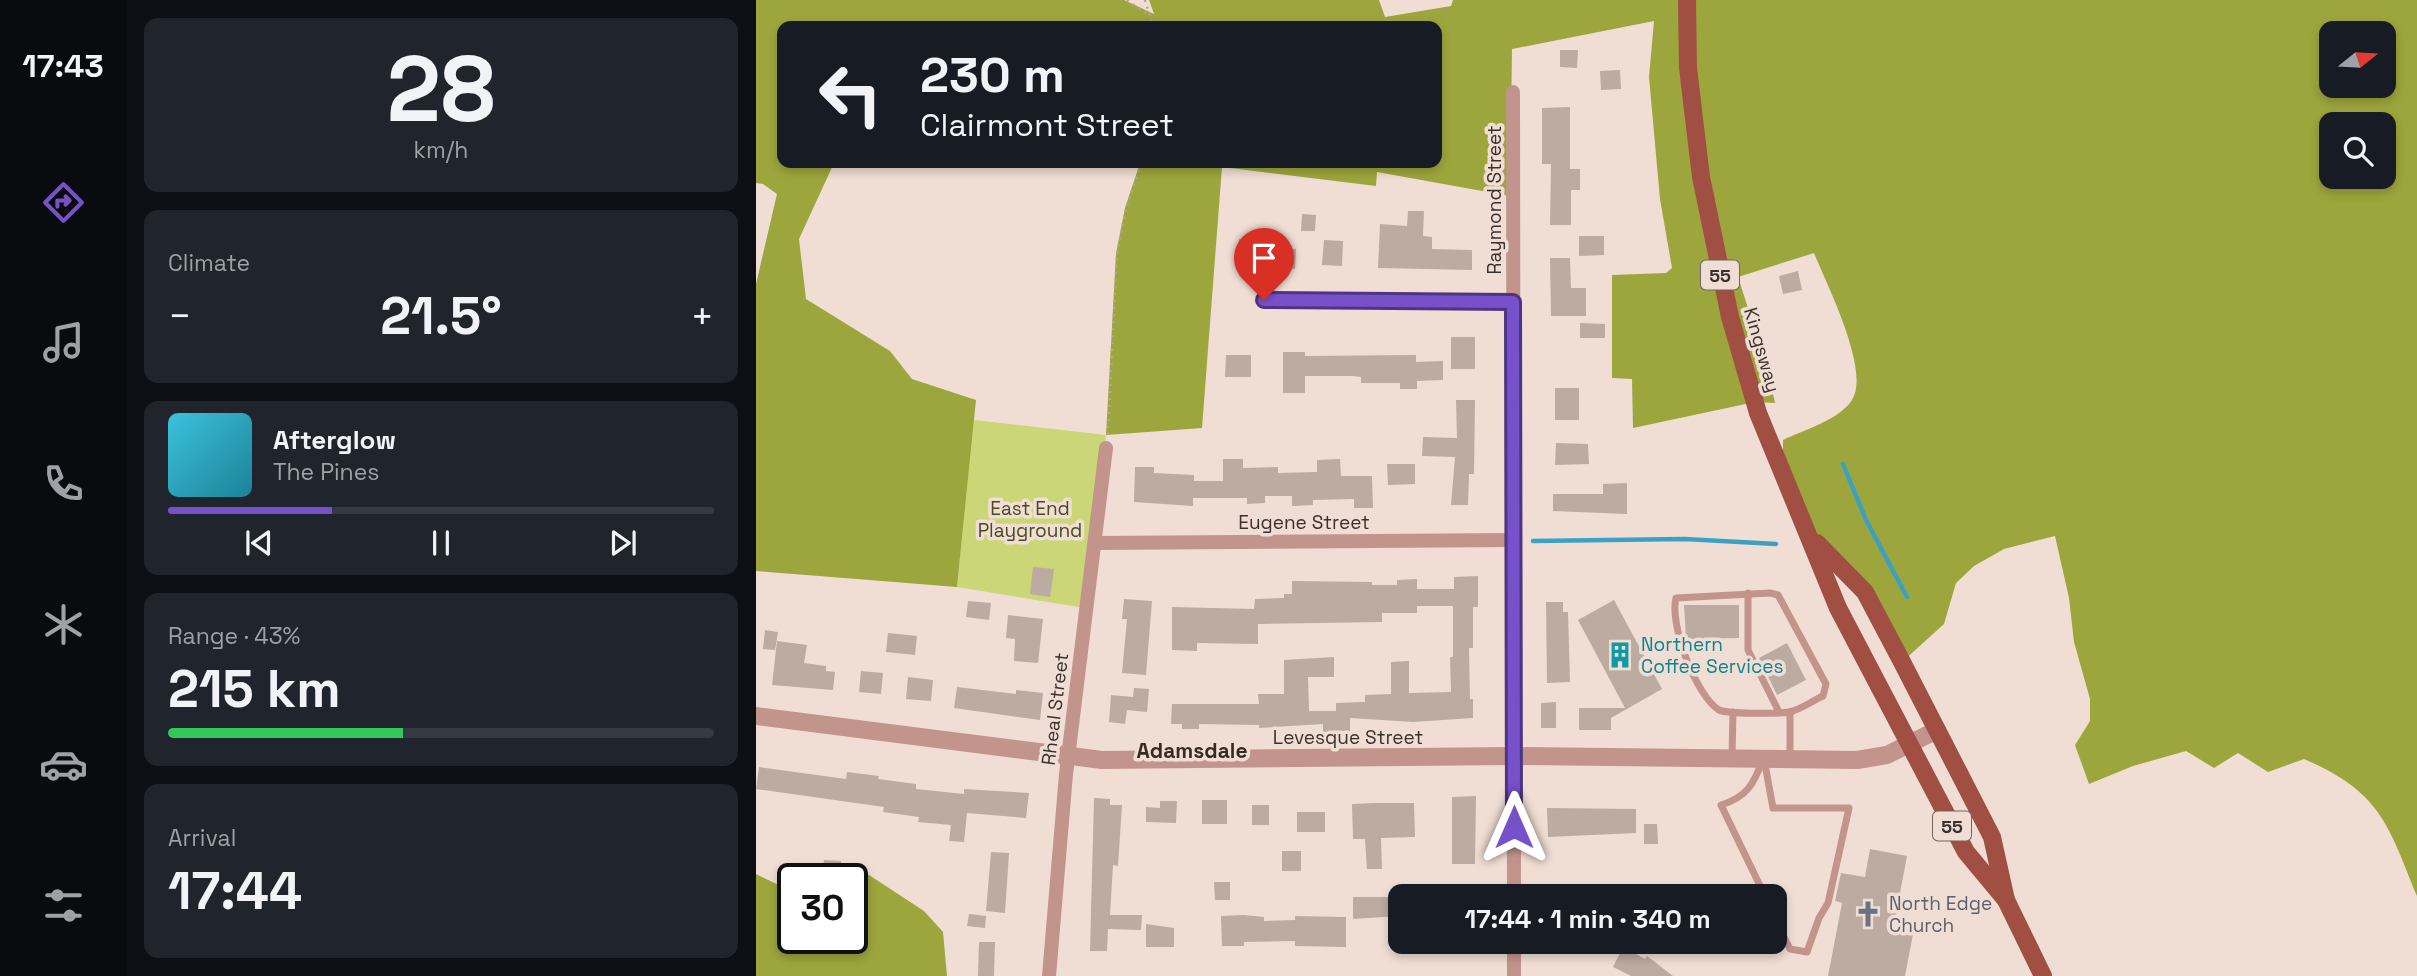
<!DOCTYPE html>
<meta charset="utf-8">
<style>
body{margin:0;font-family:"Space Grotesk",sans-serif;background:#20242c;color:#f1f3f6;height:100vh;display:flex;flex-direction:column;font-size:26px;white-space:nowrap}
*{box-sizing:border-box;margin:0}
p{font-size:23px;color:#9ea1a6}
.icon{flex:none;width:38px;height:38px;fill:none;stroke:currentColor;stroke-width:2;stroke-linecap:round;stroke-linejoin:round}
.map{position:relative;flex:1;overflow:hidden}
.side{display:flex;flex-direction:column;gap:18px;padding:18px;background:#0d0f14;width:630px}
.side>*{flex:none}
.hud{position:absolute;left:21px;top:21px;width:665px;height:147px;border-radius:14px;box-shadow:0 4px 10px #0003;background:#171b24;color:#f1f3f6;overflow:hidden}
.needle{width:46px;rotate:72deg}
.tools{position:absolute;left:1563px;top:21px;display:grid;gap:14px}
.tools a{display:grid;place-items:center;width:77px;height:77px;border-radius:14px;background:#171b24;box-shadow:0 4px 10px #0003;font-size:35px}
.speed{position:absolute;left:21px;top:863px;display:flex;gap:14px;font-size:35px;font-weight:700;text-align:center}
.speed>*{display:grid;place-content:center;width:91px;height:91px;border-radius:50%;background:#171b24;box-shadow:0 4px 10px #0003;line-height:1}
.speed .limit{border:4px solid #111;border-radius:10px;background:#fff;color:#111}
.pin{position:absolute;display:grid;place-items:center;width:60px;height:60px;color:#fff;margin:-72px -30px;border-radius:50% 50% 50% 0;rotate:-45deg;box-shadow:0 0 7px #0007}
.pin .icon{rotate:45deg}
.me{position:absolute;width:77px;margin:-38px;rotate:0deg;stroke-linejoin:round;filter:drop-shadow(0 0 5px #0008)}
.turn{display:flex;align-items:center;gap:24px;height:147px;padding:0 28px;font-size:32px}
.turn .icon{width:91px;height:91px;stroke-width:2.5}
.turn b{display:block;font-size:49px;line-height:60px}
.big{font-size:52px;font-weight:700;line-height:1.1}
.side .card{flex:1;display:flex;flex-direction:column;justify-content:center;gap:10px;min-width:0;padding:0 24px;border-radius:14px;background:#20242c}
.side .dial{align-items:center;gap:0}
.dial b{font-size:91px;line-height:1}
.song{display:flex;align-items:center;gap:21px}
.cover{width:84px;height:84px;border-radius:10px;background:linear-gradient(135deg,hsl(190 70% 55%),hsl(190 70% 35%))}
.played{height:7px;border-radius:4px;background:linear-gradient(90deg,#7751ca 30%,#363941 30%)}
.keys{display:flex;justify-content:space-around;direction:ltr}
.heat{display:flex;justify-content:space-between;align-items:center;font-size:38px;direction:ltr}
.charge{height:10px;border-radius:5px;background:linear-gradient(90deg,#34c759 43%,#363941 0)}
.trip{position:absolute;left:632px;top:884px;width:399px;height:70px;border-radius:14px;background:#171b24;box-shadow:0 4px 10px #0003;font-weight:700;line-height:70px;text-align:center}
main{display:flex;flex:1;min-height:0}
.tab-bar{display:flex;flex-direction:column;width:126px;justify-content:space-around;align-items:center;background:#090b0e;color:#9ea1a6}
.tab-bar .icon{width:49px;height:49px}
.tab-bar .current{color:#7751ca}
.tab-bar b{font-size:32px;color:#f1f3f6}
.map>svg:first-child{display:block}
.green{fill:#cbd676}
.forest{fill:#9da63c;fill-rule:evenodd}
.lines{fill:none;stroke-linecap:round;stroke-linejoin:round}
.stream{stroke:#3ba1c2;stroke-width:4.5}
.building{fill:#bbaba1}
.path{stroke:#b3a59d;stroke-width:2.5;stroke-dasharray:2 5;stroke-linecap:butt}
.service{stroke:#c3948b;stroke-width:7}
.minor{stroke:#c3948b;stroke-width:14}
.tertiary{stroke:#c3948b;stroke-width:18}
.primary{stroke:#a04f42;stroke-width:18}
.route-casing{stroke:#4d3583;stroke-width:18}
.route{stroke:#7751ca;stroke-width:12}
.labels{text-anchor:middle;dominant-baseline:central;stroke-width:7;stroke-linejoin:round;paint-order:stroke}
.shield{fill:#f0ded4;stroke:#6f6560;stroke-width:2}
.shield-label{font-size:18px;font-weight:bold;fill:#38312e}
.street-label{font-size:19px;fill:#38312e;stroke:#f0ded4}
.park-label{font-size:19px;fill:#474b20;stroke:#f0ded4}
.culture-label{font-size:19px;fill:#0d838f;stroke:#f0ded4;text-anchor:start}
.worship-label{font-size:19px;fill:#5b616d;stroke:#f0ded4;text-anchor:start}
.neighbourhood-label{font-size:21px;font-weight:bold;fill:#372a22;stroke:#f0ded4}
</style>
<main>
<nav class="tab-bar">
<b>17:43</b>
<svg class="icon current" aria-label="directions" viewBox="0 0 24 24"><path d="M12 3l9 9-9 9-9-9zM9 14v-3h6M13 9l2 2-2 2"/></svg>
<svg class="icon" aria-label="music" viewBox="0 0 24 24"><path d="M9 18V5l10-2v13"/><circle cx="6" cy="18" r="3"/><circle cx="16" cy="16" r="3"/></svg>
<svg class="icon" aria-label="phone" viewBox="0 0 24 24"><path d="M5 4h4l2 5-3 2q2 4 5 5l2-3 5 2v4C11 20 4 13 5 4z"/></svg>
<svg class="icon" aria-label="climate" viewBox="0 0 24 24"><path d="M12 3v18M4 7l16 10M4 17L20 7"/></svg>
<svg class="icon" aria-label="car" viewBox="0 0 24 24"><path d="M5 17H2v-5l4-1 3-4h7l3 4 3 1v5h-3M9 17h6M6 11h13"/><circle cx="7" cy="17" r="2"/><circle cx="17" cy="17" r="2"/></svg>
<svg class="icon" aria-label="filters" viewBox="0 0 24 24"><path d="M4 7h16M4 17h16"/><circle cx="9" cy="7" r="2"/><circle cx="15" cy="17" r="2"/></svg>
</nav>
<section class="side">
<div class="card dial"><b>28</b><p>km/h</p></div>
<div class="card"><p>Climate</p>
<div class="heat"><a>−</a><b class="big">21.5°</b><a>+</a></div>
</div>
<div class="card">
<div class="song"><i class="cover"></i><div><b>Afterglow</b><p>The Pines</p></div></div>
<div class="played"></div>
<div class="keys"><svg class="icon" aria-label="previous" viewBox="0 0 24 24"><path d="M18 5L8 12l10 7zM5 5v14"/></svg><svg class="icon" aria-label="pause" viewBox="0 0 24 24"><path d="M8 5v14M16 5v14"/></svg><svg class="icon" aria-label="next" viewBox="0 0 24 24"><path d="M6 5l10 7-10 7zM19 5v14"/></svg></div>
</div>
<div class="card"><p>Range · 43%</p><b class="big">215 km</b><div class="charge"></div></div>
<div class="card"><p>Arrival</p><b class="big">17:44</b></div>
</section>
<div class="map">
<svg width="1661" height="976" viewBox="0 0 1661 976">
<rect width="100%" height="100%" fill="#f0ded4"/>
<path class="green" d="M 218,420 L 350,435 L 329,608 L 201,587 Z"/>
<g class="forest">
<path d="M 0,0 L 368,0 L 398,14 L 393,0 L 623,0 L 629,17 L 695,6 L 697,0 L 1661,0 L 1661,896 C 1632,825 1625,792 1548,759 L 1512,772 L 1482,753 L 1458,768 L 1430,751 L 1377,766 L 1333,784 L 1319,745 L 1334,721 L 1334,699 L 1318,642 L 1313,598 L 1299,536 L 1248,549 L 1218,566 L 1200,583 L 1188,624 L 1146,662 L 1109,592 L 1054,536 L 1027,479 L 1027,440 C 1048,430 1083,420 1096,400 C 1115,371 1070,283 1058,253 L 982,277 L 1012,370 L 1019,403 L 999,402 L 877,428 L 876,379 L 856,378 L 856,275 L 910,273 L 916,268 L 904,199 L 893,77 L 898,21 L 756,49 L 754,196 L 621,172 L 620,186 L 466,167 L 446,428 L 350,435 L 360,254 L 369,208 L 384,163 L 681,163 L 681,26 L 26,26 L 26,163 L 78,163 L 43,239 L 50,299 L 134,351 L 156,379 L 220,400 L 201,587 L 0,571 L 0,284 L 21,194 L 7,184 L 0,183 ZM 1575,33 L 1628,33 L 1628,86 L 1575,86 ZM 1575,124 L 1628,124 L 1628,177 L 1575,177 Z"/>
<path d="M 0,874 L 37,892 L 37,938 L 96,938 L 96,878 L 98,875 L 113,875 L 168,911 L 187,932 L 191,976 L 0,976 Z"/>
</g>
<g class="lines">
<g class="stream">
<path d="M 1087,464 L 1110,520 L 1151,597"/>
<path d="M 777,541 L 929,539 L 1020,544"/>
</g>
</g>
<g class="building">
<path d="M 804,50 L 822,50 L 821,68 L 804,67 Z"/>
<path d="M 864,70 L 865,89 L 845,90 L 844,71 Z"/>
<path d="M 814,107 L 814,169 L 824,169 L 824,190 L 815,190 L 815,225 L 794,225 L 795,164 L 786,164 L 786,108 Z"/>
<path d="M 652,211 L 668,211 L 667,236 L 676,237 L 676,249 L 716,250 L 716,270 L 622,268 L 624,224 L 651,226 Z"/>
<path d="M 546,214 L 560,215 L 559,231 L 545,231 Z"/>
<path d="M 823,236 L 848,236 L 848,255 L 823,256 Z"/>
<path d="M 483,239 L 503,240 L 502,247 L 540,249 L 539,269 L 501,267 L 500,271 L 481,269 Z"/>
<path d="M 568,240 L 587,241 L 586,266 L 566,265 Z"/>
<path d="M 794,258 L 814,258 L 815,288 L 830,288 L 830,316 L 795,316 Z"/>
<path d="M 1042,271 L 1046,290 L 1027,294 L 1023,276 Z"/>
<path d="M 824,323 L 849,324 L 849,338 L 824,338 Z"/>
<rect x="695" y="337" width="24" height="32"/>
<path d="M 527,352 L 549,352 L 549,356 L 660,355 L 660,362 L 687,361 L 687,380 L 661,381 L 661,389 L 644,389 L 644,383 L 605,383 L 605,377 L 596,376 L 549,376 L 549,393 L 527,393 Z"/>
<path d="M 470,355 L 495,355 L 495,377 L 469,377 Z"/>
<rect x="799" y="388" width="24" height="32"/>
<path d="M 700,400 L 719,400 L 718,474 L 713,474 L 712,505 L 695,505 L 699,457 L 666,456 L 667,437 L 701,438 Z"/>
<path d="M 800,443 L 832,444 L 833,464 L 799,465 Z"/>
<path d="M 467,459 L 487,459 L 487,468 L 522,467 L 522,473 L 561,472 L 561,460 L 584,459 L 585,476 L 616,476 L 617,508 L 598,508 L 598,499 L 557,500 L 557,505 L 536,506 L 536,496 L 509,496 L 509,503 L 491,504 L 491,498 L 437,498 L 437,506 L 378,502 L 379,467 L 398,467 L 398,473 L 438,475 L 438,481 L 467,481 Z"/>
<path d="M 631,464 L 659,464 L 659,484 L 632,485 Z"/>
<path d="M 871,483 L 871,514 L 797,511 L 797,494 L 847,494 L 847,484 Z"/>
<path d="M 277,567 L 298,569 L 294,597 L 274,594 Z"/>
<path d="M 722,576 L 722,607 L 717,607 L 717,648 L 713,648 L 714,699 L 717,699 L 717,718 L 657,722 L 594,718 L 594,731 L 567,732 L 567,724 L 503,728 L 503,725 L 443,724 L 443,729 L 426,729 L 426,724 L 415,724 L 416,704 L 503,704 L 502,694 L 528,694 L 528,660 L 578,657 L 578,677 L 552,677 L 553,711 L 580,711 L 580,703 L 609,702 L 609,695 L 635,694 L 635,662 L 653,661 L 653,693 L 695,692 L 694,657 L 697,657 L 697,606 L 661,606 L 661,613 L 626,613 L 626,622 L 502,624 L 502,644 L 441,643 L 441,651 L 416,650 L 416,607 L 498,609 L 499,599 L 528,598 L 528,594 L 536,594 L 536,581 L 616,582 L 616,585 L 641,585 L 641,580 L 661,579 L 661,589 L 698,589 L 698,577 Z"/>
<path d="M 368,599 L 396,601 L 390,675 L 366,673 L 371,619 L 366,619 Z"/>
<path d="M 858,600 L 906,689 L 855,718 L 855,730 L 823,730 L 823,708 L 869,708 L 822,620 Z"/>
<path d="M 212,601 L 235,603 L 233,620 L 210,617 Z"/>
<path d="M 790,602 L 807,602 L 807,612 L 812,612 L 814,682 L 791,683 Z"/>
<path d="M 928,605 L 983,605 L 983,638 L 930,639 Z"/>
<path d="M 252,615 L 287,619 L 282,663 L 258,661 L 259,639 L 250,638 Z"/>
<path d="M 9,630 L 22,632 L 19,650 L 7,649 Z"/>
<path d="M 132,633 L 161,636 L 159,655 L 130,652 Z"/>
<path d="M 21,641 L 51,645 L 48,663 L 70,666 L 70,671 L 79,672 L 77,690 L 16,685 Z"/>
<path d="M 1031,643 L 1050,680 L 1021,695 L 1003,658 Z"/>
<path d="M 105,671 L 127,673 L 125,694 L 103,692 Z"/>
<path d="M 152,677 L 177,680 L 175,701 L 150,699 Z"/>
<path d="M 201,687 L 260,694 L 260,690 L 287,693 L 284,720 L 198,708 Z"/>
<path d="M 378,688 L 393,689 L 391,712 L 371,710 L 369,724 L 353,722 L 355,695 L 377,697 Z"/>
<path d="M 800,702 L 800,728 L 785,728 L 785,703 Z"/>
<path d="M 3,767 L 90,779 L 91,772 L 123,776 L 122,779 L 160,784 L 160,789 L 208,794 L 208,789 L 273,793 L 270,818 L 211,813 L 208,842 L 193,841 L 195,825 L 162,822 L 163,817 L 127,812 L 128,807 L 0,789 Z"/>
<path d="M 720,796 L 719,864 L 696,864 L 696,797 Z"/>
<path d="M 338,798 L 354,799 L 354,805 L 366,805 L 362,866 L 357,865 L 354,915 L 386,915 L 385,930 L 352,929 L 351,951 L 334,951 Z"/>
<rect x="446" y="800" width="25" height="24"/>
<path d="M 404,801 L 421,801 L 420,823 L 390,822 L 390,807 L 404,808 Z"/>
<path d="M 619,803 L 658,803 L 659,837 L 625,838 L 626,869 L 611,869 L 609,839 L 597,839 L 596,804 Z"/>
<rect x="496" y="805" width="17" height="20"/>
<path d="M 791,808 L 880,809 L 880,833 L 792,837 Z"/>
<rect x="541" y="812" width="28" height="20"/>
<path d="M 888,824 L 901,824 L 902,844 L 888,844 Z"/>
<path d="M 1114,849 L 1151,856 L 1138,925 L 1158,929 L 1149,976 L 1072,976 L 1086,903 L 1079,901 L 1085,873 L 1109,877 Z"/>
<rect x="526" y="851" width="19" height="20"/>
<path d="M 235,852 L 253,853 L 249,913 L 230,911 Z"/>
<path d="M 68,860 L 85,861 L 84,878 L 66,878 Z"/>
<path d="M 458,882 L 474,882 L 474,900 L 459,900 Z"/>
<path d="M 597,897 L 644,897 L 644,916 L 597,919 Z"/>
<path d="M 213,914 L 230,916 L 229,928 L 211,926 Z"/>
<path d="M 488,915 L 508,917 L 508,921 L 539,920 L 539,916 L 590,917 L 590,947 L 539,946 L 539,941 L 488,942 L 488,946 L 466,946 L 465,916 Z"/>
<path d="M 390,924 L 418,928 L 418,947 L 390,947 Z"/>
<path d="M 223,942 L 239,942 L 238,976 L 222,976 Z"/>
<path d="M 694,942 L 716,942 L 716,954 L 694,953 Z"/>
<path d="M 867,947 L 889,959 L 891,956 L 917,976 L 875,976 L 857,967 Z"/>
</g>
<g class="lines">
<g class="path">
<path d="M 371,0 L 393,15"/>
<path d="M 389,0 L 397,26"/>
<path d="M 352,435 L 361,254 L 370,208 L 385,163"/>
</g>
<g class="service">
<path d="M 992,593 L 992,650 L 1023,712"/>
<path d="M 1014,593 L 1022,595 L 1070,684 L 1067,696 C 1056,701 1044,710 1033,712 C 1022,714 971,714 963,710 C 940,696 913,624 920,598 Z"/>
<path d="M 1034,712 L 1034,758"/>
<path d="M 976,756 L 977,712"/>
<path d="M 1007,759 C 998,784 991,797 965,805 L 1009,896"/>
<path d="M 1008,759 L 1017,808 L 1093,808 L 1072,903 L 1063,918 L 1051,952 L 1034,949 L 1018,917"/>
</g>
<g class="minor">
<path d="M 757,92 L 758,896"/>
<path d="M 508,300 L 757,302"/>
<path d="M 339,543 L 757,540"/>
<path d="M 293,976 L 310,774 L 350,448"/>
<path d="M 758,976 L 758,942"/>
</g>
<path class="tertiary" d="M 0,716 L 346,760 L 758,756 L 1101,760 L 1131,755 L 1181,730"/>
<g class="primary">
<path d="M 931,0 L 932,68 L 945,177 L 974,317 L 1002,413 L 1082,608 L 1210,852 L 1250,900"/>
<path d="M 1061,543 L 1109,592 L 1146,662 L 1236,837 L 1250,900 L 1287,976"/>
</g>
</g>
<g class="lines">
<g class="route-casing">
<path id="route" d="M 508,300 L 757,302 L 758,827"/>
</g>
<use href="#route" class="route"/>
</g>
<defs>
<g id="building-bare" transform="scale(2.1)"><path d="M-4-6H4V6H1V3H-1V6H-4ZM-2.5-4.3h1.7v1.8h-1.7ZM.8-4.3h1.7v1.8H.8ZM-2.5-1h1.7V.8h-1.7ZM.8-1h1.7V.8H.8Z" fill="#0f9aa8" stroke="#f0ded4" stroke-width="2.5" paint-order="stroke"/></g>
<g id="church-bare" transform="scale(2.1)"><path d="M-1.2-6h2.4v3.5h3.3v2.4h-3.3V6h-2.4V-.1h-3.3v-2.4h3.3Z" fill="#6b7280" stroke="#f0ded4" stroke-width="2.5" paint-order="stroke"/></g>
</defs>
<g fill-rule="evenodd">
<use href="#building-bare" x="864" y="655"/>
<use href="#church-bare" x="1112" y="914"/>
</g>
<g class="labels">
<g class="shield">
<rect x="945" y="260.5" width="38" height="29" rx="5"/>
<rect x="1177" y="811.5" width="38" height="29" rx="5"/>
</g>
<g class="shield-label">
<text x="964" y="275">55</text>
<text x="1196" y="826">55</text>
</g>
<g class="street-label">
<text transform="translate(738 200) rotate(-90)">Raymond Street</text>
<text transform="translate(1006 350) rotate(74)">Kingsway</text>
<text x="548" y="522">Eugene Street</text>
<text transform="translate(299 709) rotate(-83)">Rheal Street</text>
<text x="592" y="737">Levesque Street</text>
</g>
<g class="park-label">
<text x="274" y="508">East End<tspan x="274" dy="22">Playground</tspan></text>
</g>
<g class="culture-label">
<text x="885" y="644">Northern<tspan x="885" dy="22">Coffee Services</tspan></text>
</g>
<g class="worship-label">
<text x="1133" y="903">North Edge<tspan x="1133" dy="22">Church</tspan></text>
</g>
<g class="neighbourhood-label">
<text x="436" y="750">Adamsdale</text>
</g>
</g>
</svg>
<div class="tools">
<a><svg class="needle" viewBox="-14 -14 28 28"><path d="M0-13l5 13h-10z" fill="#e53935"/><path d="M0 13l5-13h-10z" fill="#9ea1a6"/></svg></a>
<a><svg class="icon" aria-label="search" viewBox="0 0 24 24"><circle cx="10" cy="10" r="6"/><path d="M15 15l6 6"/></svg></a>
</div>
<div class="speed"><div class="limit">30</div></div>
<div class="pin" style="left:508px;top:300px;background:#d93025"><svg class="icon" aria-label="arrive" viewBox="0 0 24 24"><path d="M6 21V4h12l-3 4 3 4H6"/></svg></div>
<svg class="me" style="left:758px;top:827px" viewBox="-20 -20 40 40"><path d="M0-17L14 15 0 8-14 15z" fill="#7751ca" stroke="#fff" stroke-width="4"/></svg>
<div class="trip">17:44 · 1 min · 340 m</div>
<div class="hud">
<div class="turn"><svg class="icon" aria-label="left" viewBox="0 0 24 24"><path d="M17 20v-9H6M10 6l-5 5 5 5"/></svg><div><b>230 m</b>Clairmont Street</div></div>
</div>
</div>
</main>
